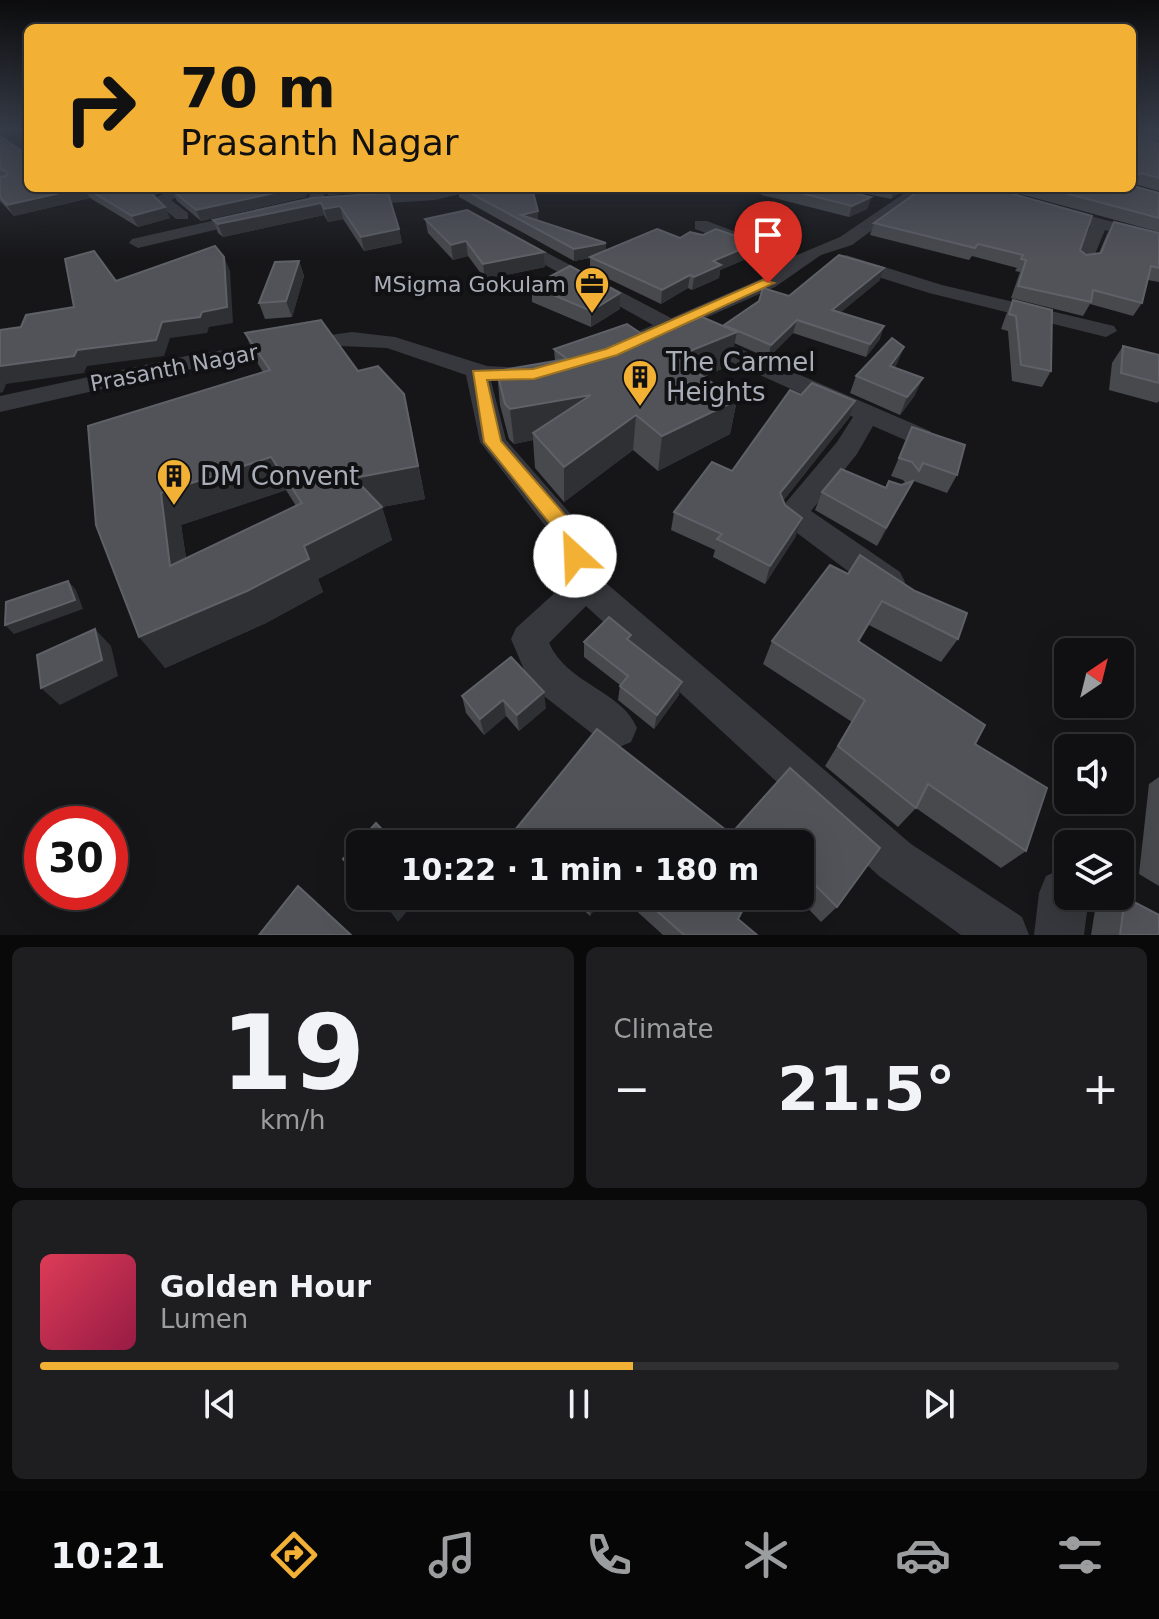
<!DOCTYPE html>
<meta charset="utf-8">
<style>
body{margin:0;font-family:"DejaVu Sans",sans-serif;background:#1e1e20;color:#f1f3f6;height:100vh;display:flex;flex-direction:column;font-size:30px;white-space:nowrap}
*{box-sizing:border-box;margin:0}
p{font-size:26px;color:#9c9d9f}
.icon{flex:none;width:44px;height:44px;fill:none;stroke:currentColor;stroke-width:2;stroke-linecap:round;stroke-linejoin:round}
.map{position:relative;height:935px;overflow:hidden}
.side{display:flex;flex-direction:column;gap:12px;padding:12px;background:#09090a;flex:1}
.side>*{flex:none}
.banner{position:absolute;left:24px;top:24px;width:1112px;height:168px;border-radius:12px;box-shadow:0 8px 32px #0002,0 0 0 2px #303032;background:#f2b134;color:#111;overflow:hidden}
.needle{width:52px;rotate:35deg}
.tools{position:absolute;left:1054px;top:638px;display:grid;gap:16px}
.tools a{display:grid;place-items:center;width:80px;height:80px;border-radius:12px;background:#101012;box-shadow:0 8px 32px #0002,0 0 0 2px #303032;font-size:40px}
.speed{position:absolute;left:24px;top:806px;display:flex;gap:16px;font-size:40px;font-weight:700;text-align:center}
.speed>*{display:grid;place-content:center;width:104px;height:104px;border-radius:50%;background:#101012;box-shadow:0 8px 32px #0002,0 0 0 2px #303032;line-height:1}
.speed .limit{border:12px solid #d22;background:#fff;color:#111}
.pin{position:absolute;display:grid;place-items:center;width:68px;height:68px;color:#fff;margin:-82px -34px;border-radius:50% 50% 50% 0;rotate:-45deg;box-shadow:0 0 8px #0007}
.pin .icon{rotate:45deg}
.me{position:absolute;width:88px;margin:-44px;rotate:335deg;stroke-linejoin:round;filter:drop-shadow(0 0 6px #0008)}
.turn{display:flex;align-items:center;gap:28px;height:168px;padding:0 24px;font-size:36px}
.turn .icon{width:104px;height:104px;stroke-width:2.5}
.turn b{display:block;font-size:56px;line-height:68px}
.big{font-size:60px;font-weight:800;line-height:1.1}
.side .widget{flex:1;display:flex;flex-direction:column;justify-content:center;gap:12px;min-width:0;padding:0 28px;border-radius:12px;background:#1e1e20}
.side .dial{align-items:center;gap:0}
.dial b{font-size:104px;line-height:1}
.song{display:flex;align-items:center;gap:24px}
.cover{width:96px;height:96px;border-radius:12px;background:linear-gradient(135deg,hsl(350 70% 55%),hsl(340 70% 35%))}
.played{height:8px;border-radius:4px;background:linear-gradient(90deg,#f2b134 55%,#303032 55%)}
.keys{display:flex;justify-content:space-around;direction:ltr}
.heat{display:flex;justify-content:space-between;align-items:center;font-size:44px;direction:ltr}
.side .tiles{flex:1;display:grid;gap:12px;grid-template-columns:1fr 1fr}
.widget:last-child{grid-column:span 2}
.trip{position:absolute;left:346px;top:830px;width:468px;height:80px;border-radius:12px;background:#101012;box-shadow:0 8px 32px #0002,0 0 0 2px #303032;font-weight:800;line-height:80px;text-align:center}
.dock{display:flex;height:128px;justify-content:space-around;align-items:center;background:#060607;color:#9c9d9f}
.dock .icon{width:56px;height:56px}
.dock .selected{color:#f2b134}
.dock b{font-size:36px;color:#f1f3f6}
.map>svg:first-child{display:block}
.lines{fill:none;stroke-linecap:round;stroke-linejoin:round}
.minor{fill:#37383d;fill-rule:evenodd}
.wall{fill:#47494d;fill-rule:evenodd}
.shaded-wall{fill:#2f3033}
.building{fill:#525359;stroke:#5f6168;stroke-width:2;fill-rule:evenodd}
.route{fill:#f2b134;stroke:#9d7322;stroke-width:2}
.labels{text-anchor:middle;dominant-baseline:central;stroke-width:8;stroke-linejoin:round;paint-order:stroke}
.far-poi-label{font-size:22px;fill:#a8adb8;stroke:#111113;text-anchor:end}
.far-street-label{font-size:22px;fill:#a8adb8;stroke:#111113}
.poi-label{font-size:26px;fill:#a8adb8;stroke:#111113;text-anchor:start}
</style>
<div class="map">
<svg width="1159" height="935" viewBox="0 0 1159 935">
<rect width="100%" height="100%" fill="#161618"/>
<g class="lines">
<g class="minor">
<path d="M 177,188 L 198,188 L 171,200 L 188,213 L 188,219 L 176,219 L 152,199 Z"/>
<path d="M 312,188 L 326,188 L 324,198 L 484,188 L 435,200 L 315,208 L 307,203 Z"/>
<path d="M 912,188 L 929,188 L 852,245 L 821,255 L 775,287 L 687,326 L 930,431 L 934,437 L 930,443 L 912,443 L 873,426 L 857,454 L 811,511 L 900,572 L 905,582 L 900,592 L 888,596 L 876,592 L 781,521 L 777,513 L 837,442 L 853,417 L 669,334 L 621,356 L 605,356 L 602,351 L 605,346 L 653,325 L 502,241 L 505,237 L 517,237 L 671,318 L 761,279 L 785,263 L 695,229 L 695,221 L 707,221 L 797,255 L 840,237 Z"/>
<path d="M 1056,207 L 1159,234 L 1159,244 L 1105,230 L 1091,264 L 1079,264 L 1076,260 L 1090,226 L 1050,215 L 1048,212 Z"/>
<path d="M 251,212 L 257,214 L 257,220 L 138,248 L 129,243 L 132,239 Z"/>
<path d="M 846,255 L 942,285 L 1114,326 L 1117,331 L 1106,337 L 929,293 L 840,265 L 840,257 Z"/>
<path d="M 352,332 L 395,337 L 487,366 L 543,369 L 547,374 L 535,381 L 491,381 L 506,440 L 575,519 L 599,577 L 911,844 L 1022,917 L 1029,935 L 961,935 L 879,876 L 586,606 L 549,643 C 567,684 621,690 637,728 L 631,742 L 617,748 L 603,742 L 531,686 L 511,639 L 516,628 L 568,581 L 550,532 L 480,442 L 466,375 L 387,348 L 339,346 L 196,368 L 0,412 L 0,396 L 196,354 Z"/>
<path d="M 1068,866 L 1068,896 L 1089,896 L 1084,935 L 1034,935 L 1039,893 L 1046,876 Z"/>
</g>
</g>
<g class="wall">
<path d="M 1132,129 L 1159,129 L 1159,141 L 1143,139 L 1159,143 L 1159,191 L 1135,184 L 1133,185 L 1159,193 L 1159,232 L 1028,196 L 1004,191 L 1086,255 L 1099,253 L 1107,234 L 1114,222 L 1159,233 L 1159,282 L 1148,280 L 1142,303 L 1133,316 L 1090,304 L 1083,316 L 1011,298 L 1020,272 L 1015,271 L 1017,268 L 972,256 L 969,260 L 870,235 L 874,223 L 923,188 L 1132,188 Z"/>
<path d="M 0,136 L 28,188 L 170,188 L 154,196 L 170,218 L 138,227 L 90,198 L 14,216 L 0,201 Z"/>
<path d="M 326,188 L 386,188 L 386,191 L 328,195 Z"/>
<path d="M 458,188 L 532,188 L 538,211 L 538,221 L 606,243 L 606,250 L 703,235 L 756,243 L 753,256 L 720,270 L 719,278 L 692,290 L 688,288 L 661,304 L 590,270 L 590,258 L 574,261 L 459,197 Z"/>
<path d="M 755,188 L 830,188 L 871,197 L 867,209 L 849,217 L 762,195 Z"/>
<path d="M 839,188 L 907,188 L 891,199 Z"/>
<path d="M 172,190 L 244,192 L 306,197 L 201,221 L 177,201 Z"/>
<path d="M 388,193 L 399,229 L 402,243 L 364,251 L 343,219 L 328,222 L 324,215 L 223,237 L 218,233 L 213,220 Z"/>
<path d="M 425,219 L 544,252 L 545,267 L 485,279 L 468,256 L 453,260 L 428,233 Z"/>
<path d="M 299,261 L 304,276 L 292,317 L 265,319 L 259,303 Z"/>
<path d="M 880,280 L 841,312 L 880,339 L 866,357 L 793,333 L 768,358 L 734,343 L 730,365 L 704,377 L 737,400 L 730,434 L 658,471 L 633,450 L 564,502 L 535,468 L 533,440 L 514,444 L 509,439 L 500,405 L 497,371 L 555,361 L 554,349 L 648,338 L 723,326 L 724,325 L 789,296 Z"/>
<path d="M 532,286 L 620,293 L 620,309 L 591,327 L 532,302 Z"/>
<path d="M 1013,300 L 1051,371 L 1042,387 L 1012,381 L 1008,331 L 1001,329 L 1006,315 Z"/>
<path d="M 245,333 L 358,371 L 411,426 L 425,499 L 382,507 L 392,540 L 318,579 L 323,592 L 266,623 L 165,668 L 96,525 L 263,372 L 258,364 ZM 286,490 L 296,506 L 186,558 L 181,525 Z"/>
<path d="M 1123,346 L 1159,355 L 1159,401 L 1157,403 L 1109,390 L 1112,363 Z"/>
<path d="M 904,347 L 895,367 L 915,395 L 900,415 L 850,393 L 856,376 Z"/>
<path d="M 801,395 L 855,401 L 849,418 L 783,501 L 796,536 L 765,584 L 713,557 L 715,550 L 671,530 L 674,512 L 732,471 Z"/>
<path d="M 912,427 L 957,475 L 947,493 L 914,481 L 877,546 L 815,510 L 822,492 L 886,488 L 906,484 L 903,480 L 891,476 Z"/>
<path d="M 830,565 L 958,639 L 941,662 L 869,625 L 859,642 L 975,744 L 1026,851 L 1001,868 L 916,808 L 898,827 L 825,766 L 852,722 L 763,664 L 772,641 Z"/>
<path d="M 584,642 L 630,642 L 679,695 L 654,729 L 618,700 L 620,685 L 584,657 Z"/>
<path d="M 511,657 L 546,708 L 519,731 L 506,716 L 484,735 L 466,713 L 462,696 Z"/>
<path d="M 790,768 L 837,907 L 821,922 L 796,896 L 800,896 L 800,844 L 517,844 L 515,830 L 731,834 Z"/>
<path d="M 1159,777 L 1159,886 L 1139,874 L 1149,784 Z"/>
<path d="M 1126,890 L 1132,901 L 1159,935 L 1091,935 L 1096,904 L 1113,896 L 1120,896 L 1120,893 Z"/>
<path d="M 568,896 L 603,896 L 590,916 Z"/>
<path d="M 620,896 L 750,896 L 738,919 L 757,935 L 663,935 Z"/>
</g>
<g class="shaded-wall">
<path d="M 1141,173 L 1135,184 L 1132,186 L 1132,179 Z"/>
<path d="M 82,188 L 85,188 L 90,198 L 14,216 L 7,205 Z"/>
<path d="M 145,188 L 170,188 L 149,198 Z"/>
<path d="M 297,188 L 310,188 L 306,197 L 201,221 L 196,210 Z"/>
<path d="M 895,188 L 907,188 L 891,199 Z"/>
<path d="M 871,197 L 867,209 L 849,217 L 852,206 Z"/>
<path d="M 321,203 L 324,215 L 223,237 L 218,224 Z"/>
<path d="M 340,206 L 343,219 L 328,222 L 324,209 Z"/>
<path d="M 165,207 L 170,218 L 138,227 L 132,216 Z"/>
<path d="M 538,211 L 538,223 L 521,215 Z"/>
<path d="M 399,229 L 402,243 L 364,251 L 361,237 Z"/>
<path d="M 466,241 L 468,256 L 453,260 L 451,245 Z"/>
<path d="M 606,243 L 606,255 L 574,261 L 574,249 Z"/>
<path d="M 756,243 L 753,256 L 720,270 L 719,278 L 692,290 L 694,277 L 713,261 Z"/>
<path d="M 544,252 L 545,267 L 485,279 L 483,264 Z"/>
<path d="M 224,257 L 230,271 L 233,323 L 209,327 L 207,333 L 170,338 L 164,356 L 87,366 L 84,373 L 6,384 L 3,392 L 0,393 L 0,366 L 162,322 Z"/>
<path d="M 299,261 L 304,276 L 292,317 L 286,301 Z"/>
<path d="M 884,268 L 880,280 L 829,322 L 832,310 Z"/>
<path d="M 690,275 L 688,288 L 661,304 L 662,290 Z"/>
<path d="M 620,293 L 620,309 L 591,327 L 591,311 Z"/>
<path d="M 797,320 L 793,333 L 768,358 L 771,345 Z"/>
<path d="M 884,326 L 880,339 L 866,357 L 870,344 Z"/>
<path d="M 737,332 L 730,365 L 671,391 L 675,357 Z"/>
<path d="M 904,347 L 897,364 L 883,383 L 890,366 Z"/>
<path d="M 923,378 L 915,395 L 900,415 L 907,397 Z"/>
<path d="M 404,394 L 425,499 L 382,507 L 392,540 L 318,579 L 323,592 L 266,623 L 165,668 L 139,637 L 304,546 L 354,478 Z"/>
<path d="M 591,395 L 533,433 L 533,440 L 514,444 L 510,409 Z"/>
<path d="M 737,400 L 730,434 L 658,471 L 662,436 Z"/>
<path d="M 855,401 L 849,418 L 775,511 L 780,493 Z"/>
<path d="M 636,415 L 633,450 L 564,502 L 564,467 Z"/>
<path d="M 271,457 L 286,490 L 181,525 L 192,599 L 170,566 L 161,493 Z"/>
<path d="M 913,481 L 904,499 L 877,546 L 886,528 Z"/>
<path d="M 802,518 L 796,536 L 765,584 L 770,566 Z"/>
<path d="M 68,581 L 76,590 L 83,609 L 14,634 L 5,625 Z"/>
<path d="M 95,629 L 111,646 L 118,676 L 60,705 L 41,688 Z"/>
<path d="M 682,682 L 679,695 L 654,729 L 657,715 Z"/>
<path d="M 544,692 L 546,708 L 519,731 L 517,715 Z"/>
<path d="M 503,700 L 506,716 L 484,735 L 480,719 Z"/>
<path d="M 402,896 L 420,896 L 398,922 L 390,911 Z"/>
<path d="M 594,896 L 603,896 L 590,916 L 590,901 Z"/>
</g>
<g class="building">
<path d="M 1132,129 L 1137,129 L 1134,137 L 1159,143 L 1159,178 L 1141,173 L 1132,179 Z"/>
<path d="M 0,136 L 28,155 L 28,188 L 82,188 L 7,205 L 0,197 L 0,177 L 6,176 L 8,172 L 0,169 Z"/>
<path d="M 1132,185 L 1133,186 L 1159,193 L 1159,218 L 1046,188 L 1132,188 Z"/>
<path d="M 86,188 L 146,188 L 165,207 L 132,216 Z"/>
<path d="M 177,188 L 238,188 L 244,192 L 255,188 L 297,188 L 196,210 L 172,190 Z"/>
<path d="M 461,188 L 532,188 L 538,211 L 521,215 L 606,243 L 574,249 Z"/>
<path d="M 781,188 L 830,188 L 871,197 L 852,206 Z"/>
<path d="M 923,188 L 992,188 L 1092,216 L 1080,250 L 1086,255 L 1101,253 L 1114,222 L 1159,233 L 1159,268 L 1151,266 L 1142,303 L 1093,290 L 1091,302 L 1018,286 L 1026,260 L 1021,259 L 1023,255 L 978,244 L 975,248 L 874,223 Z"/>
<path d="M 388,193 L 399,229 L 361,237 L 340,206 L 324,209 L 321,203 L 218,224 L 213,220 L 312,198 Z"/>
<path d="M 467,210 L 544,252 L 483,264 L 466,241 L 451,245 L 425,219 Z"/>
<path d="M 657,229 L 680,238 L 690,232 L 703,235 L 716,229 L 756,243 L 713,261 L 721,265 L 694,277 L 690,275 L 662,290 L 590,257 Z"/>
<path d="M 215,246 L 224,257 L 227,307 L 202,312 L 200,317 L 162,322 L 156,340 L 77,350 L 74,356 L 0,366 L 0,330 L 21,327 L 26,315 L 74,307 L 65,259 L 94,251 L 116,281 Z"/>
<path d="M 839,255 L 884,268 L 832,310 L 884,326 L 870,344 L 797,320 L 771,345 L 724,325 L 759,301 L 763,288 L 789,296 Z"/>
<path d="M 299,261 L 286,301 L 259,303 L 275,262 Z"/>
<path d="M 570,266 L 620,293 L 591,311 L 532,286 Z"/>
<path d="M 1013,300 L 1052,310 L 1051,371 L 1021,365 L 1016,316 L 1009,314 Z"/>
<path d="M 702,317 L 737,332 L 675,357 L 737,400 L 662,436 L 636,415 L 564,467 L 533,433 L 591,395 L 510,409 L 505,404 L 497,371 L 567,359 L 554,349 L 627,324 L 648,338 Z"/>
<path d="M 321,320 L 358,371 L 378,366 L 404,394 L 418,466 L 354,478 L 382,507 L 304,546 L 309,559 L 247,591 L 139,637 L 96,525 L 88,426 L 270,370 L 245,333 ZM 271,457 L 302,503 L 170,566 L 161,493 Z"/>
<path d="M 892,338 L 904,347 L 890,366 L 923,378 L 907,397 L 856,376 Z"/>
<path d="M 1123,346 L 1159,355 L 1159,383 L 1121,373 Z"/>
<path d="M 812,383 L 855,401 L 780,493 L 785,505 L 802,518 L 770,566 L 717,539 L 722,534 L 674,512 L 712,462 L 732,471 L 790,390 L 801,395 Z"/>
<path d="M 912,427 L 965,445 L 957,475 L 923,463 L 919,471 L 912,462 L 899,458 Z"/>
<path d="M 841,469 L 886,488 L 889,481 L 901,485 L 913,481 L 886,528 L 822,492 Z"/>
<path d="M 860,555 L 915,591 L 967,613 L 958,639 L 882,601 L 858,641 L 985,725 L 975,744 L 1047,788 L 1026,851 L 928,784 L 916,808 L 838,746 L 865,700 L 772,641 L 830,565 L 848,574 Z"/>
<path d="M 68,581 L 75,600 L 5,625 L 6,602 Z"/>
<path d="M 609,617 L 631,635 L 627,639 L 682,682 L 657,715 L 620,686 L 628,676 L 584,642 Z"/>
<path d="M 95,629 L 102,660 L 41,688 L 37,655 Z"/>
<path d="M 511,657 L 544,692 L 517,715 L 503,700 L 480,719 L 462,696 Z"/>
<path d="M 597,729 L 731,834 L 790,768 L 880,848 L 837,907 L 800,870 L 800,844 L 529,844 L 515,830 Z"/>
<path d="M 376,823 L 396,844 L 360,844 L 360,878 L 343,859 Z"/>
<path d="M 298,886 L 351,935 L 259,935 Z"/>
<path d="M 1126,890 L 1132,901 L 1159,915 L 1159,935 L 1120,935 Z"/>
<path d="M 376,896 L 402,896 L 390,911 Z"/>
<path d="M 585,896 L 594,896 L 590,901 Z"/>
<path d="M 640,896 L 750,896 L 738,919 L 757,935 L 684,935 Z"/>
</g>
<linearGradient id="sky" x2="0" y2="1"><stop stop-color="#0c0c0d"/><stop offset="0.5" stop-color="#363c48"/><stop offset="1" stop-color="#363c48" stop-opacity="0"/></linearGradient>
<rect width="1159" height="260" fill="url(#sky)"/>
<path class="route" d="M 763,280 L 774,283 L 617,355 L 534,379 L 487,380 L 501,441 L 571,522 L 586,556 L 583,562 L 568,562 L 555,530 L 484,442 L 473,371 L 533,369 L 606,349 Z"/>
<defs>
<g id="office-pin" transform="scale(1.8)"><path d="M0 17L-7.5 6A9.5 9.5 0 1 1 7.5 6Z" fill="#f2b134" stroke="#111113"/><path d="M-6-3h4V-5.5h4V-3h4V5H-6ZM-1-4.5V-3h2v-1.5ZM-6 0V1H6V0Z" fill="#111"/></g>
<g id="building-pin" transform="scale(1.8)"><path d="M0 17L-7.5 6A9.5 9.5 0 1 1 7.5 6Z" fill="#f2b134" stroke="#111113"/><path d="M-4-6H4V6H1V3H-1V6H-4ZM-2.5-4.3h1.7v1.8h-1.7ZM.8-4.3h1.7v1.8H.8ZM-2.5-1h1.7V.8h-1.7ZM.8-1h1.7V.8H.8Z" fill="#111"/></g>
</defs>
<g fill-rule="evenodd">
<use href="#office-pin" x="592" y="284"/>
<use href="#building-pin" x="640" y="377"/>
<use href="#building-pin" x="174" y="476"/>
</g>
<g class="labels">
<g class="far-poi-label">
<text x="566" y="284">MSigma Gokulam</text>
</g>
<g class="far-street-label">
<text transform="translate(174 368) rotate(-11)">Prasanth Nagar</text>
</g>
<g class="poi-label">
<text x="666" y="362">The Carmel<tspan x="666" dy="30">Heights</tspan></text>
<text x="200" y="476">DM Convent</text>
</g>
</g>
</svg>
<div class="tools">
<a><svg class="needle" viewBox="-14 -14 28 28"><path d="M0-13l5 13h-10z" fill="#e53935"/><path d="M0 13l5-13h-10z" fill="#9c9d9f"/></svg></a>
<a><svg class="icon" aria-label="sound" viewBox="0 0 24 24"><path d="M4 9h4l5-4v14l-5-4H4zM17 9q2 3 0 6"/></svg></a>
<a><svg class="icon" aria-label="layers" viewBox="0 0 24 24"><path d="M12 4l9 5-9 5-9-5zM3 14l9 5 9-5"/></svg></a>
</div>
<div class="speed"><div class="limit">30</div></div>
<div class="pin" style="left:768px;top:283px;background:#d93025"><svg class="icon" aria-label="arrive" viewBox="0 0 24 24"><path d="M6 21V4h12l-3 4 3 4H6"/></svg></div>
<svg class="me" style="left:575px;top:556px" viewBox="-20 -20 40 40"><circle r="19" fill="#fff"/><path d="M0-13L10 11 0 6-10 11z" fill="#f2b134"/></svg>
<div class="trip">10:22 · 1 min · 180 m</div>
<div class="banner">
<div class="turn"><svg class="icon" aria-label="right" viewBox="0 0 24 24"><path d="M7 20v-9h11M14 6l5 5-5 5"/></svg><div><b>70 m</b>Prasanth Nagar</div></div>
</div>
</div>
<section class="side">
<div class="tiles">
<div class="widget dial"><b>19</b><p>km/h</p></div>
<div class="widget"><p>Climate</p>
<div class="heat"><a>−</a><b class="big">21.5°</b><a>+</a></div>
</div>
<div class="widget">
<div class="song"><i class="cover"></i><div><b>Golden Hour</b><p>Lumen</p></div></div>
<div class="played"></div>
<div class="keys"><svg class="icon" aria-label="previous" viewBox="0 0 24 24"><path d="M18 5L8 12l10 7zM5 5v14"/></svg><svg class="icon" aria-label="pause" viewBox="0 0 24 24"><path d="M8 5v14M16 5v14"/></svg><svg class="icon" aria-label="next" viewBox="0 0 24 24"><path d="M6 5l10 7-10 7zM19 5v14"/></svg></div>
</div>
</div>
</section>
<nav class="dock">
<b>10:21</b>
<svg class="icon selected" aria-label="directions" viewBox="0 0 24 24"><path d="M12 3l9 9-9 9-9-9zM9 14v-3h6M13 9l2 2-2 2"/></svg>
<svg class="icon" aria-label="music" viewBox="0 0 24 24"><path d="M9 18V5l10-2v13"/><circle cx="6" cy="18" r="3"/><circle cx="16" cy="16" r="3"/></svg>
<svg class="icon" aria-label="phone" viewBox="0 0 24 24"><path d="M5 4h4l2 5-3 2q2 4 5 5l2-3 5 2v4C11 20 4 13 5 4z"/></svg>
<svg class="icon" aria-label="climate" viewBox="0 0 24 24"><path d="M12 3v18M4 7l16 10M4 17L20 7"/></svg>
<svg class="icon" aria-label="car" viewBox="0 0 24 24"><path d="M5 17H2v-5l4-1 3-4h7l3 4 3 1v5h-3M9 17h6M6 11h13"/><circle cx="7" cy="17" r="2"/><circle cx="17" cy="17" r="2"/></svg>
<svg class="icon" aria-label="filters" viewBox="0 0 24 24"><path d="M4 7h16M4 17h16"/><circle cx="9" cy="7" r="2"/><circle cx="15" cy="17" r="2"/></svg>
</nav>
